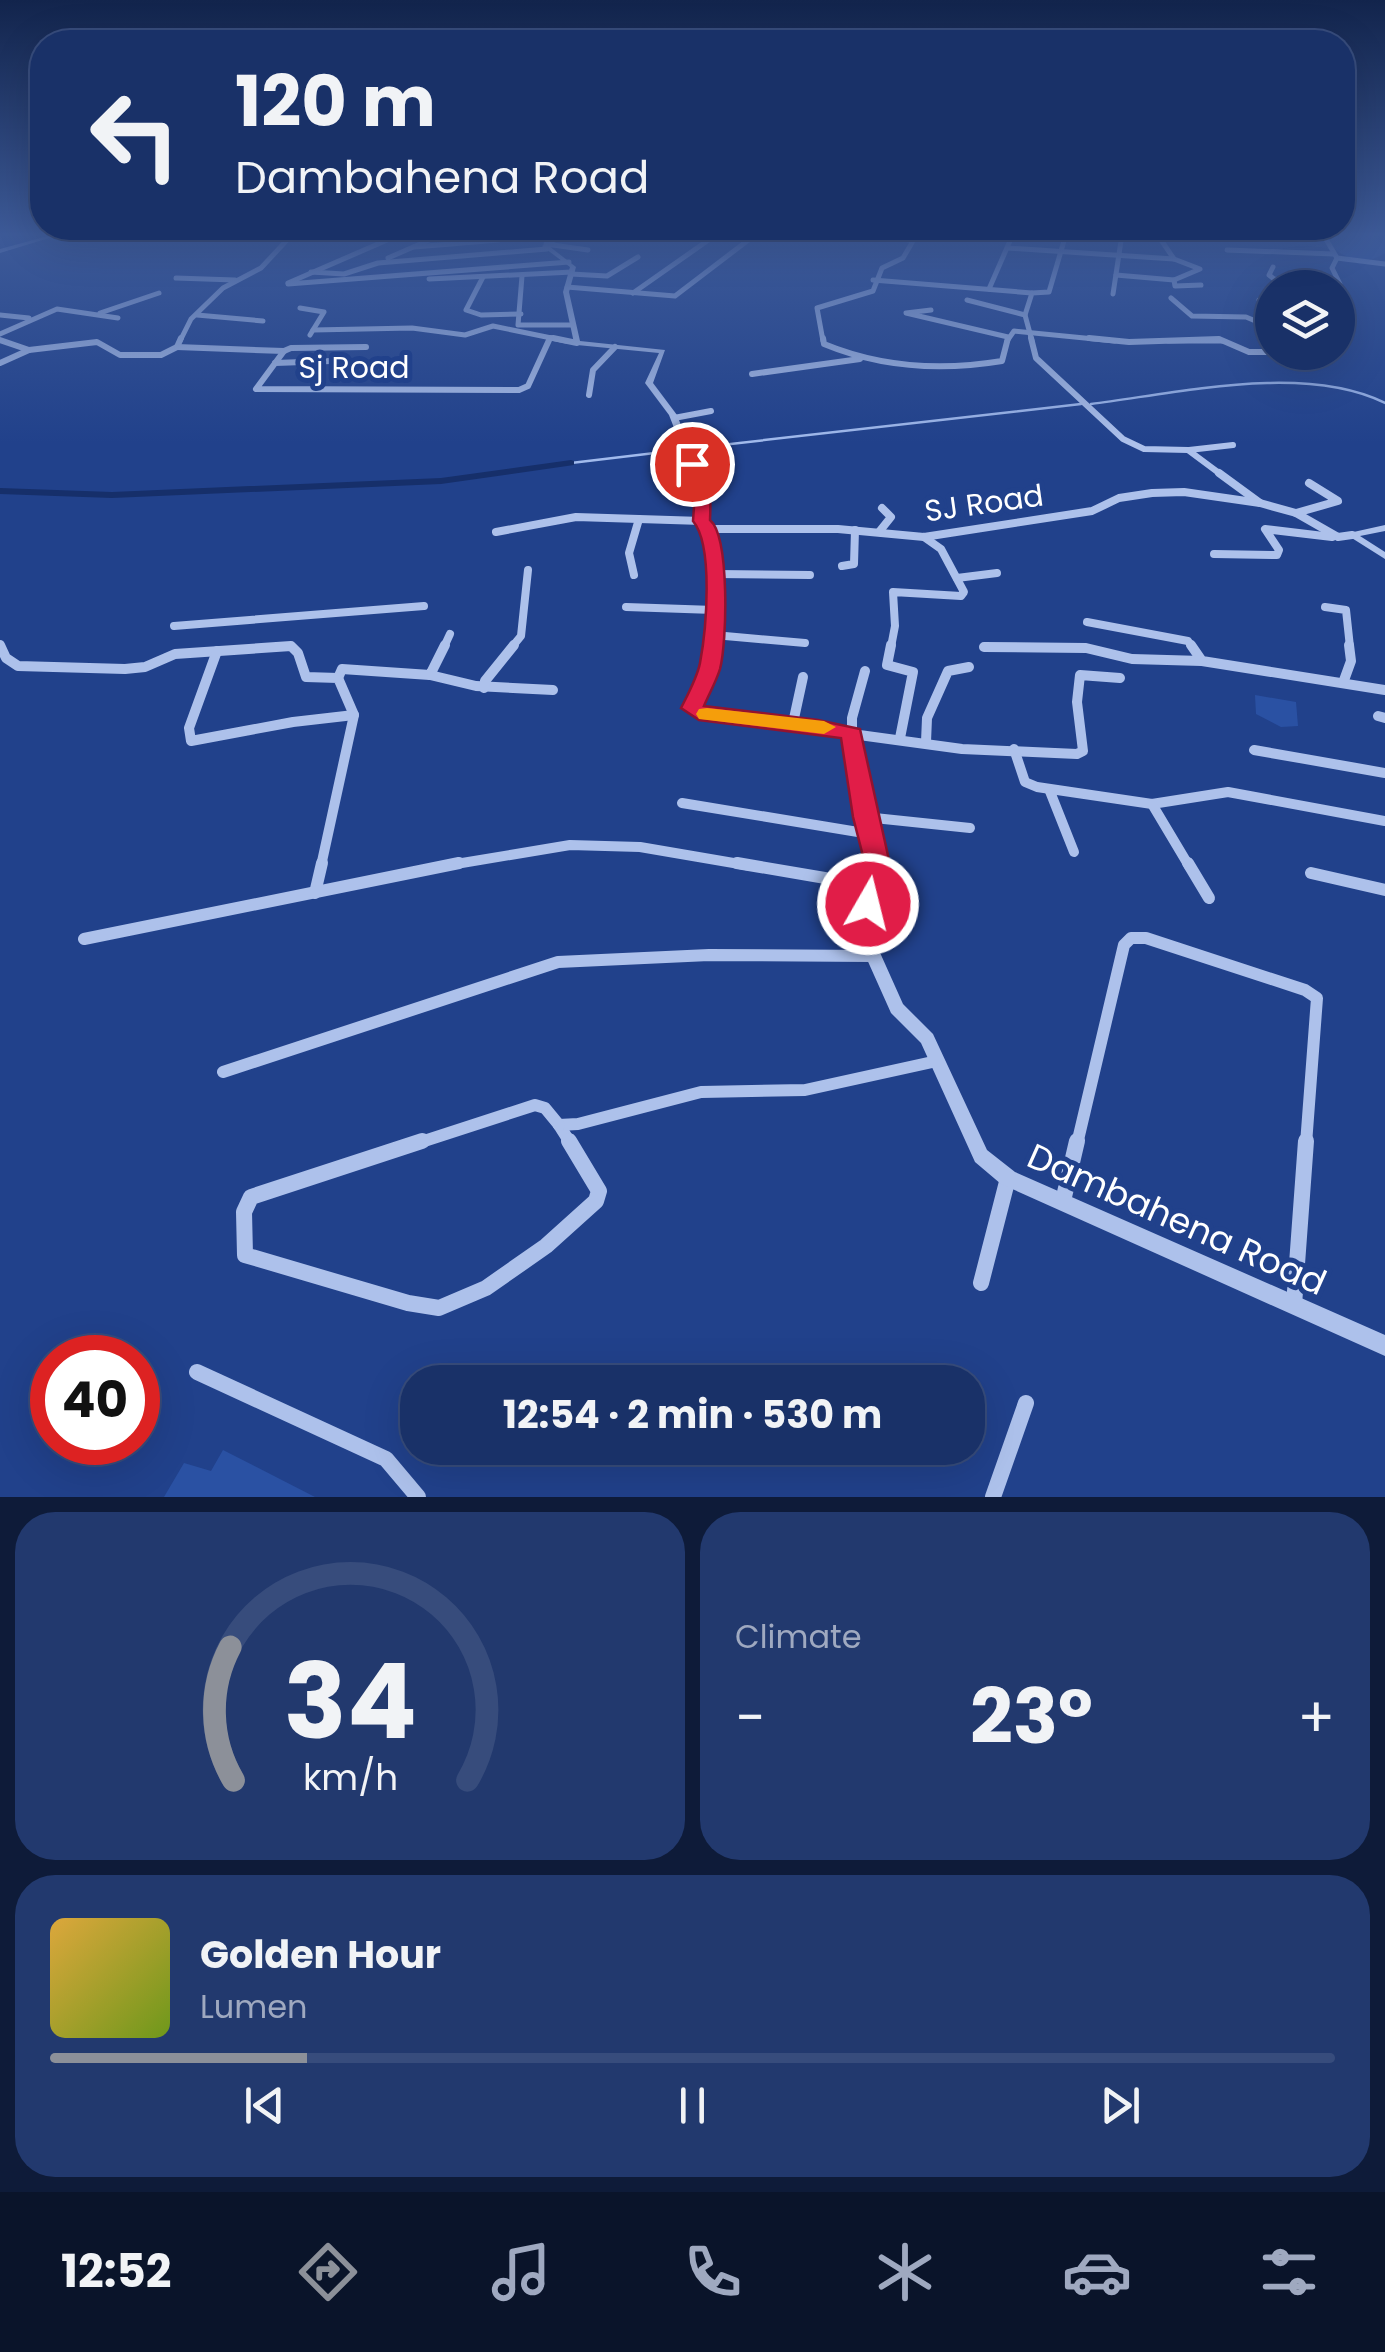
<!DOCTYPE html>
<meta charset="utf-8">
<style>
body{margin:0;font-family:Poppins,sans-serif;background:#22396e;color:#f1f3f6;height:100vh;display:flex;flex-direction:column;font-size:38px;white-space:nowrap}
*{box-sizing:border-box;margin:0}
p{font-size:32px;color:#9fa9c0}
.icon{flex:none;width:55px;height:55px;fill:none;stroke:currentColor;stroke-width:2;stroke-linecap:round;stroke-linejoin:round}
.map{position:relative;height:1497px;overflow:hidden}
.sheet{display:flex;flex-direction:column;gap:15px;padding:15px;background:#0e1b39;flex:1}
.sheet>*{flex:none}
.top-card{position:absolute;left:30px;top:30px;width:1325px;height:210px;border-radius:40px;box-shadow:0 10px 40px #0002,0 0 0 2px #374c7c;background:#193168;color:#f1f3f6;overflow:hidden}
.tools{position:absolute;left:1255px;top:270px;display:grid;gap:20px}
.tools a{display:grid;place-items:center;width:100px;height:100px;border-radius:50%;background:#193168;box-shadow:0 10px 40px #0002,0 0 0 2px #374c7c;font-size:50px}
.speed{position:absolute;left:30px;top:1335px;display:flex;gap:20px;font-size:50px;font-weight:700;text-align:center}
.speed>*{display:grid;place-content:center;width:130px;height:130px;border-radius:50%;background:#193168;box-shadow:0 10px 40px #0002,0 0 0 2px #374c7c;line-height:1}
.speed .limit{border:15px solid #d22;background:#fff;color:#111}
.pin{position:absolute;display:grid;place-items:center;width:85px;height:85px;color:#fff;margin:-42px;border:5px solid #fff;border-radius:50%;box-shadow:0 2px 10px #0007}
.me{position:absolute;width:110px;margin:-55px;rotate:8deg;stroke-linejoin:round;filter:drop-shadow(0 0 8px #0008)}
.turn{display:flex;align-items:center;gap:35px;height:210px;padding:0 40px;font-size:45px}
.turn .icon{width:130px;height:130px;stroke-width:2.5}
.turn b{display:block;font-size:70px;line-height:85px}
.big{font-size:75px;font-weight:700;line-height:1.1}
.sheet .widget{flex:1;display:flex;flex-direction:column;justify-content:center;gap:15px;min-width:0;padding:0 35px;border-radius:40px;background:#22396e}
.sheet .dial{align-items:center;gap:0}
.dial svg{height:260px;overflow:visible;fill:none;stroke:#374c7c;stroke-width:7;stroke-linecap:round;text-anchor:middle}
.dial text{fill:#f1f3f6;stroke:none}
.song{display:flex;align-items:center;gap:30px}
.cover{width:120px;height:120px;border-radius:15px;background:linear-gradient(135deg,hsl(40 70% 55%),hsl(80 70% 35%))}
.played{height:10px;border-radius:5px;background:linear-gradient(90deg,#8c9099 20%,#374c7c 20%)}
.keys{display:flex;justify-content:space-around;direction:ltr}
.heat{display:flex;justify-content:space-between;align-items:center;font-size:55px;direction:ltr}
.sheet .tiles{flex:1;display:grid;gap:15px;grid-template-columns:1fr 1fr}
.widget:last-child{grid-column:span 2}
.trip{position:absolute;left:400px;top:1365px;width:585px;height:100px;border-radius:40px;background:#193168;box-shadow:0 10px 40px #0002,0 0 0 2px #374c7c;font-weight:700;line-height:100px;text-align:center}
.dock{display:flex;height:160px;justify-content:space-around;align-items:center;background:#0a142a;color:#9fa9c0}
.dock .icon{width:70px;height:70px}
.dock .active{color:#8c9099}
.dock b{font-size:45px;color:#f1f3f6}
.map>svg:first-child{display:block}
.green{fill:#2a51a3}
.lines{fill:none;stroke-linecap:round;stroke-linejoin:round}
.stream{stroke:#a1baec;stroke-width:2.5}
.canal{fill:#162f6a;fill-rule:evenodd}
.minor-far5{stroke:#adc1eb;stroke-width:5}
.minor-far4{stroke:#adc1eb;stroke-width:6}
.minor-far3{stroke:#adc1eb;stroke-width:8}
.minor-far2{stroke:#adc1eb;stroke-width:10}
.minor-far1{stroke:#adc1eb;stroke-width:12}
.minor{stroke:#adc1eb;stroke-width:16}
.tertiary{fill:#adc1eb;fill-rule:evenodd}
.route{fill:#e11d48;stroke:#92132f;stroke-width:2.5}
.slow{fill:#f59e0b}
.labels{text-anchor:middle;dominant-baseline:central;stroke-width:10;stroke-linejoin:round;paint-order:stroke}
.far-street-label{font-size:30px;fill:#fff;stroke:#21418b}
.street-label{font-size:35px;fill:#fff;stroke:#21418b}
</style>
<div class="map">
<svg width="1385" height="1497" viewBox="0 0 1385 1497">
<rect width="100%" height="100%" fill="#21418b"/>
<g class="green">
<path d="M 1323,234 L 1371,234 L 1385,246 L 1385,253 C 1361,269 1336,256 1323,234 Z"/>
<path d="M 1255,695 L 1296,702 L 1298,726 L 1281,727 L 1256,714 Z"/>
<path d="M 223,1450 L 315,1497 L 164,1497 L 184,1463 L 211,1471 Z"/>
</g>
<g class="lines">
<g class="stream">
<path d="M 1091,404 C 1178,393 1304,363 1385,403"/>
<path d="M 695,448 L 1081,404"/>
<path d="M 571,463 L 680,450"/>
</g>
<path class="canal" d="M 571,460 L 574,461 L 574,465 L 441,484 L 112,498 L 0,494 L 0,488 L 112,492 L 441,478 Z"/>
<g class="minor-far5">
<path d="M 1323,234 L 1337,258 L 1385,264"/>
<path d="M 1118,236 L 1210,236"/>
<path d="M 546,244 L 588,250"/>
<path d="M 414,247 L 499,240 L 514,234"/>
<path d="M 1008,248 L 1174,259"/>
<path d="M 1227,250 L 1334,254"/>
<path d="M 388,258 L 443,234"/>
<path d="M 1337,258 L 1332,268 L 1340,284 L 1338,289"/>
<path d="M 1273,267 L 1269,275 L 1274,279 L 1334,288"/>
<path d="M 311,272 L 344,274 L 378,263 L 547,249"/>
<path d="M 571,274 L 607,276 L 638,257"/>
<path d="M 1116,275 L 1174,280 L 1200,269 L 1174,259 L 1157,234"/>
<path d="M 522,276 L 518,325 L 572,325"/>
<path d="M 483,277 L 466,310 L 481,315 L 521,314"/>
<path d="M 176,278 L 235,280"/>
<path d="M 429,279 L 572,272"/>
<path d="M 873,280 L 1032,293"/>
<path d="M 1174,280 L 1175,286 L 1201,285"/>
<path d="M 288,283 L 401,234"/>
<path d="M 288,284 L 569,262"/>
<path d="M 567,287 L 675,296 L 751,238 L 708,234"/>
<path d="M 989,289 L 1013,234"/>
<path d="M 633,293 L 717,234"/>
<path d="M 1113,294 L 1121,241 L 1114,234"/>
<path d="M 1171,298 L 1192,316 L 1246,317 L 1272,328"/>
<path d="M 967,300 L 1025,315"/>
<path d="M 1259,300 L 1272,300"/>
<path d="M 300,308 L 324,312 L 313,330"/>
<path d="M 931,310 L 906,313 L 1008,337"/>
<path d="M 100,313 L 159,293"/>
<path d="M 0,315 L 29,318"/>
<path d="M 197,315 L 263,321"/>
<path d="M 0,334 L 57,309 L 118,318"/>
<path d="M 310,335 L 313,330 L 412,328 L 465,335 L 493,326 L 566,341"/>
<path d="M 180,341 L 191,319 L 223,288 L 261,268 L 287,240 L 303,234"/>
<path d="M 823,341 L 817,308 L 873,291 L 882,268 L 903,258 L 913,241 L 885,234"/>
<path d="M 1007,341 L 1014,331 L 1115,341"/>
<path d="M 1032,341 L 1025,315 L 1032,293 L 1049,292 L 1066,234"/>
<path d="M 1168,341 L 1223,341"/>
</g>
<g class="minor-far4">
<path d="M 553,338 L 577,343"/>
<path d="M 823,338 L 824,344 C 882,368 941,371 1002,361 L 1008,338"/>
<path d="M 1031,338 L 1036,358 L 1123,439 L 1144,449 L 1188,450 L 1223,476"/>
<path d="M 1089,338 L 1129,342 L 1219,339 L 1249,352 L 1275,352"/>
<path d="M 0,340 L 29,350 L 97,342 L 120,355 L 161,355 L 177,347 L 181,338"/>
<path d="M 177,347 L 284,351"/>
<path d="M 366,347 L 291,348 L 284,351 L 256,389 L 519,390 L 528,386 L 550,338"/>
<path d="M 0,363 L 29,350"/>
<path d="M 275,363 L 331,361"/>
<path d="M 752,374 L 860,359"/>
<path d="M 589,395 L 593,370 L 615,347"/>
<path d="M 674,418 L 711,411"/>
<path d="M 1189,450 L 1233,445"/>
</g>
<g class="minor-far3">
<path d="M 1219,473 L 1260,503 L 1296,513 L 1338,537 L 1352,535"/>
<path d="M 1296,513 L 1338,501 L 1309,483"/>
<path d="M 710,529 L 838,529 L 924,537 L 1092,511 L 1119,498 L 1152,493 L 1184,492 L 1260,503"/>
<path d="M 496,532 L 576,517 L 702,521"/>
<path d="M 879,532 L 891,517 L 882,508"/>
<path d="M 1214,554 L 1277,555 L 1279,550 L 1265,529 L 1332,537"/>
<path d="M 842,566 L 854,564 L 855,530"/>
<path d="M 716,574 L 810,575"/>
<path d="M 634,575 L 629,553 L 639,519"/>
<path d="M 957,578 L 997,573"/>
<path d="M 626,607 L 714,610"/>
<path d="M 1325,607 L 1346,610 L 1350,647"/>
<path d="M 1087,622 L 1188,641 L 1192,647"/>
<path d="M 174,626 L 424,606"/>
<path d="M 714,635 L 805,643"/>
<path d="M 274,647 L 292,647"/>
<path d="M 444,647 L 450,634"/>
<path d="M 512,647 L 521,636 L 528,570"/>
<path d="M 891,647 L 895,626 L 893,592 L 961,596 L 964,592 L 941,549 L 924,537"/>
<path d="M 984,647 L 1003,647"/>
</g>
<g class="minor-far2">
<path d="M 0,645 L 6,658 L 18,666 L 125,669 L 145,667 L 175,654 L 291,646 L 298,653 L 306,677 L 338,678 L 354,715 L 321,866"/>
<path d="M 891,645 L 887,665 L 913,672 L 900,738"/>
<path d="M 1191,645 L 1202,661 L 1385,690"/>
<path d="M 984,647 L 1086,648 L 1132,659 L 1202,661"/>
<path d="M 217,651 L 189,728 L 191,741 L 293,722 L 354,715"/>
<path d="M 865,671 L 852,718 L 852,734 L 962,749 L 1077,754 L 1083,751 L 1077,702 L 1080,675 L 1120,678"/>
<path d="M 430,675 L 476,686 L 553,690"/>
<path d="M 338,678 L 342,669 L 430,675 L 445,645"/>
<path d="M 1343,683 L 1351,661 L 1349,645"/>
<path d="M 484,688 L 485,681 L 514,645"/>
<path d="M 1378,716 L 1385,718"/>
<path d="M 793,723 L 803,677"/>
<path d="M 926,742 L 927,718 L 948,671 L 969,667"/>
<path d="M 1014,749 L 1025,782 L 1037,787 L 1152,804 L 1228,792 L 1385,821"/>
<path d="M 1254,750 L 1385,773"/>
<path d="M 1049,789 L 1074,852"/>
<path d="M 682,803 L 870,834"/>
<path d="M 1152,804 L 1189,866"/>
<path d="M 865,817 L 970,828"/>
<path d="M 444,866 L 570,845 L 640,847 L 751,866"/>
</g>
<g class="minor-far1">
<path d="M 737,863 L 872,886"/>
<path d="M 1188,863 L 1209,898"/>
<path d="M 1311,873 L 1385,890"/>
<path d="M 315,893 L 322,863"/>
<path d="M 84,939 L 459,863"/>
<path d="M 223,1072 L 558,962 L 709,955 L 873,956"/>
<path d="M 559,1125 L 571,1144"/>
<path d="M 559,1125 L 578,1124 L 701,1092 L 805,1090 L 937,1061"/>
<path d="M 415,1144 L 535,1105 L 545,1108 L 559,1125"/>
<path d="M 1077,1144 L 1124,945 L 1131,938 L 1146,938 L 1305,990 L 1317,998 L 1306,1144"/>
</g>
<g class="minor">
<path d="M 422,1141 L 251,1197 L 244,1212 L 245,1255 L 408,1303 L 439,1308 L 486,1288 L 546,1246 L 596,1201 L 599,1191 L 569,1141"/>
<path d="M 1063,1201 L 1077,1141"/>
<path d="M 981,1283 L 1008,1178"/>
<path d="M 1294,1305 L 1306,1141"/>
<path d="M 197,1372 L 386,1459 L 418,1497"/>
<path d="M 993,1497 L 1026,1403"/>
</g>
<g class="tertiary">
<path d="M 55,234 L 62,234 L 0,253 L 0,249 Z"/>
<path d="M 563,234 L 569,234 L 549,246 L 576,267 L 569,292 L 580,341 L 665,350 L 653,383 L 677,415 L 707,492 L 707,520 C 718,532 717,549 719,565 C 723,615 716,661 698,707 L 702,710 L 819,722 L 856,731 L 858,734 L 872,817 L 883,860 L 870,924 L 873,937 L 903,1004 L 933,1034 L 987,1150 L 1015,1172 L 1385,1335 L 1385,1356 L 1001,1184 L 975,1162 L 921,1043 L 891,1013 L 857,937 L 856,924 L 869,860 L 858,817 L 846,736 L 819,730 L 699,717 L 686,708 C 705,662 713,616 709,566 C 708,549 709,534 697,521 L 699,492 L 669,415 L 645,383 L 659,353 L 577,345 L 574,343 L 563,292 L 570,267 L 542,246 Z"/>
<path d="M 1385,525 L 1385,531 L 1360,536 L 1385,552 L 1385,559 L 1347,535 L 1349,533 Z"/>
</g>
</g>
<linearGradient id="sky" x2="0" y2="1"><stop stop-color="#12244c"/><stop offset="0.53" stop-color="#3d5a98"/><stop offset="1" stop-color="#3d5a98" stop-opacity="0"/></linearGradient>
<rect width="1385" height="443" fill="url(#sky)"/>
<path class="route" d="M 692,460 C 712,471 711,499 710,520 C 730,537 727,643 720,669 C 716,682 709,694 704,706 L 818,720 L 860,729 L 889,860 L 878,911 L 859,911 L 855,904 L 864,860 L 853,817 L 841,738 L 699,720 L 681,708 C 688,694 697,678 700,663 C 706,631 714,546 693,521 L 695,492 L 685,464 Z"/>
<path class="slow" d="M 707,708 L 824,721 L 836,727 L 824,734 L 699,719 L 696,714 L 699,709 Z"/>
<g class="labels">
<g class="far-street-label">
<text x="354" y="367">Sj Road</text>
<text transform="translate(984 503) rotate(-8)">SJ Road</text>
</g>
<g class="street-label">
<text transform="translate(1177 1219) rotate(24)">Dambahena Road</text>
</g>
</g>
</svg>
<div class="tools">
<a><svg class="icon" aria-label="layers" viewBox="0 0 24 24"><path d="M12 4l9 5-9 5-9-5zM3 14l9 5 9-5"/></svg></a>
</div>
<div class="speed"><div class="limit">40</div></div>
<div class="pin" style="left:692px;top:464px;background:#d93025"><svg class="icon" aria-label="arrive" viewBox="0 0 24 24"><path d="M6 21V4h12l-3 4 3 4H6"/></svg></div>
<svg class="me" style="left:868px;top:904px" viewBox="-20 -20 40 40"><circle r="17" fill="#e11d48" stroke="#fff" stroke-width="3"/><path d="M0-11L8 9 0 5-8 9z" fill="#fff"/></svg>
<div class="trip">12:54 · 2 min · 530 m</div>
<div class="top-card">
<div class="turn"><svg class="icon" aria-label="left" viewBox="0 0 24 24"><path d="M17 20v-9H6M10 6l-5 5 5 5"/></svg><div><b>120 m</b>Dambahena Road</div></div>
</div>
</div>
<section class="sheet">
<div class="tiles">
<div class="widget dial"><svg viewBox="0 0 100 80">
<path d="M14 69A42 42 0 1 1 86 69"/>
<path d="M14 69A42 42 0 0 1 13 28" stroke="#8c9099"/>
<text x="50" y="56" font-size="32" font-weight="700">34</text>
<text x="50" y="72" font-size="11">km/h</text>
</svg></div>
<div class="widget"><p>Climate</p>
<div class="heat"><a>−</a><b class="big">23°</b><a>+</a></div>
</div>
<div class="widget">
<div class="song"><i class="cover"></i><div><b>Golden Hour</b><p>Lumen</p></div></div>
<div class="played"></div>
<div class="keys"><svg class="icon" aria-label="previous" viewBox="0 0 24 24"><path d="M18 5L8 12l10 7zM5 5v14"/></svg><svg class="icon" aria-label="pause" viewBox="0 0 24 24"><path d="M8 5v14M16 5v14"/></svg><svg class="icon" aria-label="next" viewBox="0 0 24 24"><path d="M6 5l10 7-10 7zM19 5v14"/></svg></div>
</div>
</div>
</section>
<nav class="dock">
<b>12:52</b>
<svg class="icon active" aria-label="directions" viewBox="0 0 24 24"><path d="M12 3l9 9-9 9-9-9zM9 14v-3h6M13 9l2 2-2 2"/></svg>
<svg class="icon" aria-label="music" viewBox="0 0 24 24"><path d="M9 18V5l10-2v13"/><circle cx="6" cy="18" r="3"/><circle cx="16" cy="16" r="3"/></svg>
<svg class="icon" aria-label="phone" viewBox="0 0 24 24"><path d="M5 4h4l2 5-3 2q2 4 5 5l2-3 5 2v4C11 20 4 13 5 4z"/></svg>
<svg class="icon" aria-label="climate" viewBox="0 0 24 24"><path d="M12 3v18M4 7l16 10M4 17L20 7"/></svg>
<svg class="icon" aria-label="car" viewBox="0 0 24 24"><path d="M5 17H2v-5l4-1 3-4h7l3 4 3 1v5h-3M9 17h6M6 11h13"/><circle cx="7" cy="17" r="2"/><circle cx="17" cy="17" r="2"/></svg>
<svg class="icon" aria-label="filters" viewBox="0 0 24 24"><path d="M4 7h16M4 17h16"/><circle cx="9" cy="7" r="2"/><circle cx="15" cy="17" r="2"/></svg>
</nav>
